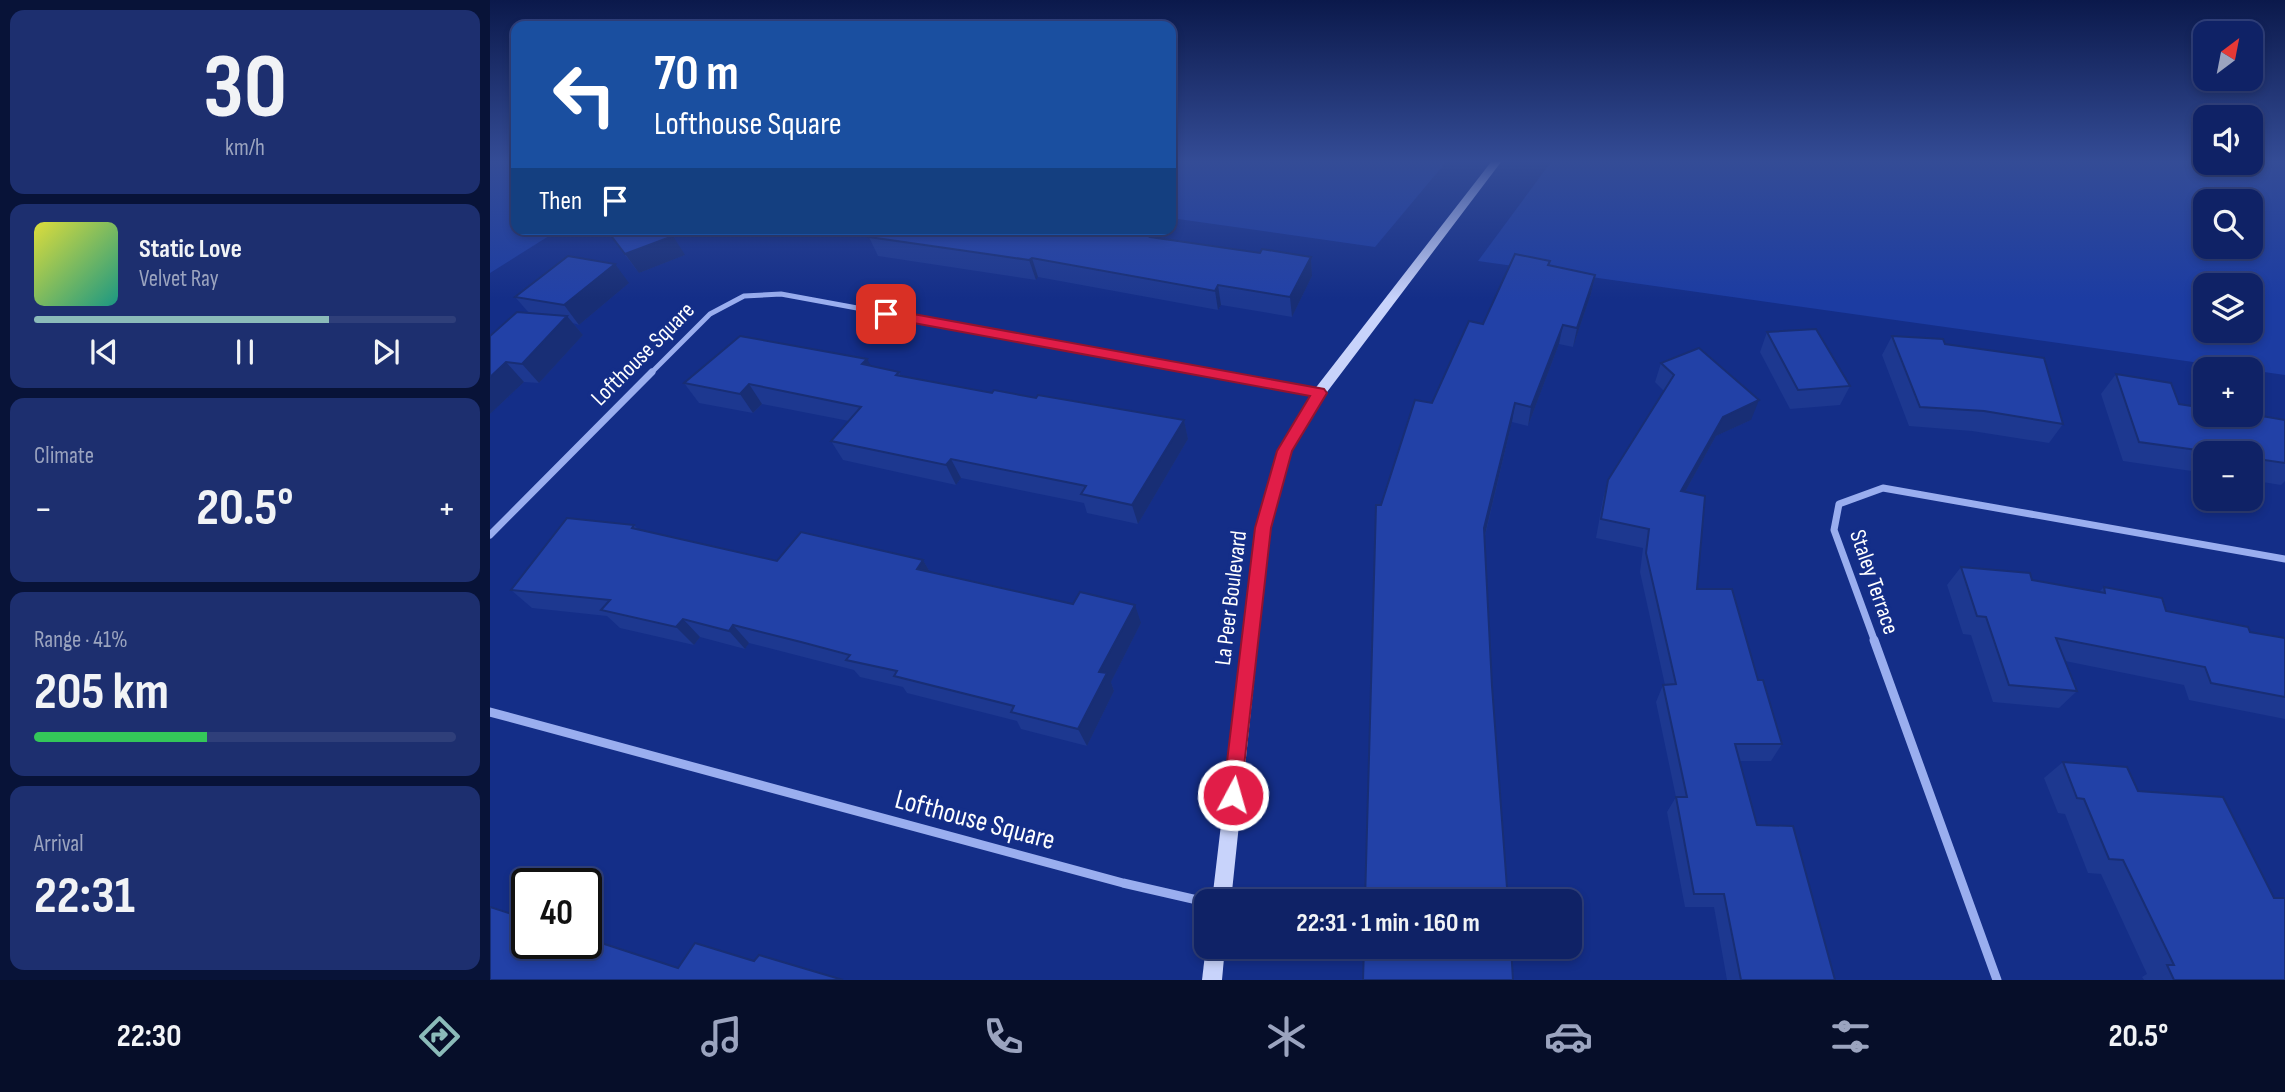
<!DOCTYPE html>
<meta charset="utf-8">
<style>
body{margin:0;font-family:"Sofia Sans Condensed",sans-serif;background:#1d2f6f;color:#f1f3f6;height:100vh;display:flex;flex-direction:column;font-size:26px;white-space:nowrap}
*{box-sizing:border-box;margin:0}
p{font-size:23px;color:#9ba4bf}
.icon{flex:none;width:38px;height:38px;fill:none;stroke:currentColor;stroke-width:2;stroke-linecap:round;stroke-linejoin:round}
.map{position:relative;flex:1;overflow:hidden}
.side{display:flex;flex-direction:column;gap:10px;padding:10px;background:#081338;width:490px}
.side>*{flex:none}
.banner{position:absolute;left:21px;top:21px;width:665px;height:214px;border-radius:14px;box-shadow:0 4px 10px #0003,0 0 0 2px #2f3f7a;background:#1a4fa0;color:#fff;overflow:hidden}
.needle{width:46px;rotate:32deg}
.controls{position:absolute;left:1703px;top:21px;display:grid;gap:14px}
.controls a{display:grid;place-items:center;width:70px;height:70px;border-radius:14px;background:#0f2266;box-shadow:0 4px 10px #0003,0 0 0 2px #2f3f7a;font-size:35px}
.speed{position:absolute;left:21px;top:868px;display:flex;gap:14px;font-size:35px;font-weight:700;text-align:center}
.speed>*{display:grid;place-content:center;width:91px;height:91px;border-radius:50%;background:#0f2266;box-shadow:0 4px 10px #0003,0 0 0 2px #2f3f7a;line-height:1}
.speed .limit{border:4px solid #111;border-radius:10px;background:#fff;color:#111}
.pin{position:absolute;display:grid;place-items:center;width:60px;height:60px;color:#fff;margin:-30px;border-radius:14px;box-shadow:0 4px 10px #0006}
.me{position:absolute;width:77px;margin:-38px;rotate:6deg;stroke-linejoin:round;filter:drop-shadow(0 0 5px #0008)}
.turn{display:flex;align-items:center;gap:24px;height:147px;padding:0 28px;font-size:32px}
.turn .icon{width:91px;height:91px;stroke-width:2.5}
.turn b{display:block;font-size:49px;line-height:60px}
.then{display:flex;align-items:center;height:66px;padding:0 28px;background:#0003;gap:14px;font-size:26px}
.big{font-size:52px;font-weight:700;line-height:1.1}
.side .card{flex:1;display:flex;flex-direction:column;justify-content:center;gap:10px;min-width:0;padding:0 24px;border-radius:14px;background:#1d2f6f}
.side .dial{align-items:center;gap:0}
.dial b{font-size:91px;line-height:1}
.song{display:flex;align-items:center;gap:21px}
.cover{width:84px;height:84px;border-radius:10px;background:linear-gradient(135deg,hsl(60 70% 55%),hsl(170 70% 35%))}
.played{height:7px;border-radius:4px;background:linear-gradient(90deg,#8bbbb9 70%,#2f3f7a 70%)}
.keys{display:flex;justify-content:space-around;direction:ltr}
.heat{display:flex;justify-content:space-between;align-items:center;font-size:38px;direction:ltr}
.charge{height:10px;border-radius:5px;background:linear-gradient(90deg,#34c759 41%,#2f3f7a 0)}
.trip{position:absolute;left:704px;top:889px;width:388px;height:70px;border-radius:14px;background:#0f2266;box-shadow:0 4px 10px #0003,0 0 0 2px #2f3f7a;font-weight:700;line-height:70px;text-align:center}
.menu{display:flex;height:112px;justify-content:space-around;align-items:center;background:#060e29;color:#9ba4bf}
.menu .icon{width:49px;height:49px}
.menu .selected{color:#8bbbb9}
.menu b{font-size:32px;color:#f1f3f6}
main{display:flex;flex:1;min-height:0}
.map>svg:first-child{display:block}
.green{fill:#1c3ca2;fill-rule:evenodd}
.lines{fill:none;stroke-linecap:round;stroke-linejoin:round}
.street-far2{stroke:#9aaeef;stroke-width:5}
.street-far1{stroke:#9aaeef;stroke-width:7}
.street{stroke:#9aaeef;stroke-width:9}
.secondary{fill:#c8d3fb;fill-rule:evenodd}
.wall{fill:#1d3890}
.shaded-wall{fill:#182e75}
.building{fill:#2241a7;stroke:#182e75;stroke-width:2}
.route{fill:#e11d48;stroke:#92132f;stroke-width:2}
.labels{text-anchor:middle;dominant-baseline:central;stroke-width:7;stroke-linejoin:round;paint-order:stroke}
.street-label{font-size:23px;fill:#fff;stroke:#142e88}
.near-street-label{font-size:28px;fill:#fff;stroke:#142e88}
</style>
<main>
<section class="side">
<div class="card dial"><b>30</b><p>km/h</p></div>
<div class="card">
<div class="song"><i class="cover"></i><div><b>Static Love</b><p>Velvet Ray</p></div></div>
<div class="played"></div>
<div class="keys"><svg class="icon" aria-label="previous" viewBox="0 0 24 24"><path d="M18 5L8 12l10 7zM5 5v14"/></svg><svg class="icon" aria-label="pause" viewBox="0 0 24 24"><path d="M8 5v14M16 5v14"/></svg><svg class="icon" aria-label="next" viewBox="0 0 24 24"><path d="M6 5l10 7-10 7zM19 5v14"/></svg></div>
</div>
<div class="card"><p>Climate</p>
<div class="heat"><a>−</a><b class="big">20.5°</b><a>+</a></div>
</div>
<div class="card"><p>Range · 41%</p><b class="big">205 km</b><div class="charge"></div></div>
<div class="card"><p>Arrival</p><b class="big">22:31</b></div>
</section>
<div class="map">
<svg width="1795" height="980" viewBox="0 0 1795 980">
<rect width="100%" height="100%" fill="#142e88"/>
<g class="green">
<path d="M 0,162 L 26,162 L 26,229 L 70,229 L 0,273 Z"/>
<path d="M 681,162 L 956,162 L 885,247 L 681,218 Z"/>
<path d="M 1061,162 L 1795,162 L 1795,375 L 988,261 ZM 1715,201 L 1760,201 L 1760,247 L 1715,247 ZM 1715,285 L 1760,285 L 1760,331 L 1715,331 Z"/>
</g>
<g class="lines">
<path class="street-far2" d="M 160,374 L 220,314 L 254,296 L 291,294 L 726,374"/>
<g class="street-far1">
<path d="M 717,372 L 829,393"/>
<path d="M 0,535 L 162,372"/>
<path d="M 1385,642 L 1344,530 L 1349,504 L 1393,488 L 1795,559"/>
</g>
<g class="street">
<path d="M 1384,640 L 1507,980"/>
<path d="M 0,712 L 633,883 L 716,902"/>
</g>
<g class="secondary">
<path d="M 1001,162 L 1011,162 L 834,396 L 802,451 L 780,528 L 741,901 L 722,901 L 766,528 L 788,451 L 824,390 Z"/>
<path d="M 716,946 L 735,947 L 732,980 L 712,980 Z"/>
</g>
</g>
<g class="wall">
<path d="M 115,229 L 195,255 L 149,273 Z"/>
<path d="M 265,229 L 669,229 L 671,238 L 770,253 L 821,257 L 822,276 L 802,317 L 731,305 L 728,310 L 548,277 L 546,280 L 388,256 L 379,237 Z"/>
<path d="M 1060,261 L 1059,265 L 1105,275 L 1101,294 L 1083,347 L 1069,344 L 1038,426 L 1022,422 L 995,536 L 1002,686 L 891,505 L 942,403 L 993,324 Z"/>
<path d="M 139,283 L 89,325 L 83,323 L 93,335 L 49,383 L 34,382 L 0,414 L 0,336 L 39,313 L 25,297 Z"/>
<path d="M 1277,332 L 1360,386 L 1350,405 L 1300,409 L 1270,352 Z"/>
<path d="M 1402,336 L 1455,344 L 1573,424 L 1559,443 L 1482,431 L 1419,426 L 1392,355 Z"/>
<path d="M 1171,363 L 1261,420 L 1226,436 L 1195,492 L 1207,589 L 1268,680 L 1292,744 L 1281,761 L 1250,761 L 1267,825 L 1345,980 L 1237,980 L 1224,907 L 1195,907 L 1177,812 L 1186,797 L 1166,702 L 1173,685 L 1175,685 L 1150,572 L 1153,548 L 1106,538 L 1113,499 L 1118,480 L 1174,391 L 1165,382 Z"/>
<path d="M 381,366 L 409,372 L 411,376 L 502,393 L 546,398 L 694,420 L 698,439 L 648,524 L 597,513 L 594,503 L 471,478 L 466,485 L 353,460 L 341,441 L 359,421 L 272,404 L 263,413 L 209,403 L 194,383 Z"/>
<path d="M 1626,374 L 1689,404 L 1795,420 L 1795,481 L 1791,485 L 1760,480 L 1760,453 L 1715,453 L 1715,473 L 1633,461 L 1611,394 Z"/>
<path d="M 144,525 L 149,530 L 287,561 L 433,560 L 440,572 L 651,623 L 621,682 L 624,691 L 597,746 L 531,729 L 527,721 L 417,693 L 413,687 L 370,677 L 364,670 L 259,643 L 255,649 L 210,637 L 204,645 L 130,628 L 117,616 L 42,608 L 21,590 Z"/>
<path d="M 1471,567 L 1609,592 L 1614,587 L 1676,611 L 1760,632 L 1795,638 L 1795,719 L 1699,700 L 1694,685 L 1575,661 L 1587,691 L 1569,708 L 1503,702 L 1481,635 L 1473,634 L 1457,585 Z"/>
<path d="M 1573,762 L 1648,791 L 1795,980 L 1654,980 L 1652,977 L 1657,974 L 1611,874 L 1598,873 L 1575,814 L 1568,813 L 1554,778 Z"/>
</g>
<g class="shaded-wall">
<path d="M 665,229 L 669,229 L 672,244 L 660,237 Z"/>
<path d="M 183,236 L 195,255 L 149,273 L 135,254 Z"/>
<path d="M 821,257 L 822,276 L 802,317 L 800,297 Z"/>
<path d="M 542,258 L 548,277 L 546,280 L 539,260 Z"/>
<path d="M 125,264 L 139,283 L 89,325 L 74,305 Z"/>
<path d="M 1105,275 L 1101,294 L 1083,347 L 1087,328 Z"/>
<path d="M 728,285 L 731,305 L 728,310 L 725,291 Z"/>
<path d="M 77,316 L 93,335 L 49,383 L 32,364 Z"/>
<path d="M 1073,325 L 1069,344 L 1038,426 L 1041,407 Z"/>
<path d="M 377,359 L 388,378 L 372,364 Z"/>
<path d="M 16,362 L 34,382 L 0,414 L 0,377 Z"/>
<path d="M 259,384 L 272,404 L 263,413 L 250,394 Z"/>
<path d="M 1269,400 L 1261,420 L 1226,436 L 1185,510 L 1191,491 L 1233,417 Z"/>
<path d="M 1025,403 L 1022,422 L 992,547 L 994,528 Z"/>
<path d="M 694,420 L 698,439 L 648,524 L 642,505 Z"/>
<path d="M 461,459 L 471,478 L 466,485 L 456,465 Z"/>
<path d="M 433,560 L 444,579 L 427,569 Z"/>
<path d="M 645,605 L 651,623 L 621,682 L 624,691 L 597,746 L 588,729 L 609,672 Z"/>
<path d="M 193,619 L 210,637 L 204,645 L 186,627 Z"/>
<path d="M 243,625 L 259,643 L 255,649 L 239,631 Z"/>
</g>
<g class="building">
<path d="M 116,229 L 177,229 L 183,236 L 135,254 Z"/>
<path d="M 387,229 L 665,229 L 660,237 L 770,253 L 772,249 L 821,257 L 800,297 L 728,285 L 725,291 L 542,258 L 539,260 L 379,237 Z"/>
<path d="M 1025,254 L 1060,261 L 1058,265 L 1105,275 L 1087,328 L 1073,325 L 1041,407 L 1025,403 L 994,528 L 1002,686 L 1018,901 L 875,901 L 886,505 L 891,505 L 925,400 L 942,403 L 979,321 L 993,324 Z"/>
<path d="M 78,256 L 125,264 L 74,305 L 25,297 Z"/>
<path d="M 27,312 L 77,316 L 32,364 L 16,362 L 0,377 L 0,336 Z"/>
<path d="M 1326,329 L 1360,386 L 1308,390 L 1277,332 Z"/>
<path d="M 250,336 L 377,359 L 372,364 L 409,372 L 406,375 L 502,393 L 504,390 L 546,398 L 548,395 L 694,420 L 642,505 L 591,494 L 596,486 L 461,459 L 456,465 L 341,441 L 371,407 L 259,384 L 250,394 L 194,383 Z"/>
<path d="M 1402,336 L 1453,339 L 1455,344 L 1554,358 L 1573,424 L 1494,411 L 1430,407 Z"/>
<path d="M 1209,348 L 1269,400 L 1233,417 L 1191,491 L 1215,496 L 1207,589 L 1242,589 L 1268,680 L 1273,680 L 1292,744 L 1245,744 L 1267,825 L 1303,826 L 1345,980 L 1251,980 L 1234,894 L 1204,894 L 1186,797 L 1197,797 L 1173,685 L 1186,684 L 1156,553 L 1159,529 L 1111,519 L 1118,480 L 1184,375 L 1171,363 Z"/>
<path d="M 1626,374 L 1681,383 L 1689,404 L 1715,408 L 1715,415 L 1760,414 L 1795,420 L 1795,463 L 1760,458 L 1760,453 L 1729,453 L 1649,442 Z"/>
<path d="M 77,518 L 144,525 L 142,528 L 287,561 L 311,532 L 433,560 L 427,569 L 583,604 L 590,592 L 645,605 L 609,672 L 617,673 L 588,729 L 521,712 L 524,706 L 404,676 L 407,671 L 356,660 L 360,655 L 311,642 L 243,625 L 239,631 L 193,619 L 186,627 L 111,610 L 120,600 L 21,590 Z"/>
<path d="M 1471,567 L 1540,573 L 1542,580 L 1615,593 L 1614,587 L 1672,598 L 1676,611 L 1758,627 L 1760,632 L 1795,638 L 1795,697 L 1721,683 L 1715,667 L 1566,638 L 1587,691 L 1519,685 L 1496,617 L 1487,616 Z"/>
<path d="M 1573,762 L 1637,767 L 1648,791 L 1733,797 L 1784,898 L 1795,898 L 1795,980 L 1684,980 L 1677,965 L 1684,965 L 1633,860 L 1619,859 L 1594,799 L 1587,798 Z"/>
<path d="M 0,907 L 37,919 L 37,943 L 96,943 L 96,938 L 188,968 L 205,943 L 264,961 L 269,955 L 353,980 L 0,980 Z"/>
<path d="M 874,947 L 1021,947 L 1023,980 L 873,980 Z"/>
</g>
<linearGradient id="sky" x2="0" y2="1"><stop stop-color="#0b194b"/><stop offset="0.54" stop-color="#344c96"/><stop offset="1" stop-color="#344c96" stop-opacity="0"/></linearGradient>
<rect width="1795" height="299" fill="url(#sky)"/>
<path class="route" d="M 396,309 L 834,389 L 837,393 L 802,451 L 781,528 L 750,802 L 743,804 L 736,802 L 733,795 L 765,528 L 787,451 L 820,396 L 391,317 L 389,314 Z"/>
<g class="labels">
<g class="street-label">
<text transform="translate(153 354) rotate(-45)">Lofthouse Square</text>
<text transform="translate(1384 582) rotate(71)">Staley Terrace</text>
<text transform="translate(741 598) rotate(-83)">La Peer Boulevard</text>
</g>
<g class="near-street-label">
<text transform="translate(485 820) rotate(15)">Lofthouse Square</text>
</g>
</g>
</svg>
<div class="controls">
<a><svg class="needle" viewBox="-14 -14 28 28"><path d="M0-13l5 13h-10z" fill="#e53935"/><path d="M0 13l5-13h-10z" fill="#9ba4bf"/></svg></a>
<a><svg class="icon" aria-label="sound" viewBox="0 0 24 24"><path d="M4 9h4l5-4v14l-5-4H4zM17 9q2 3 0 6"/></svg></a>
<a><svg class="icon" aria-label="search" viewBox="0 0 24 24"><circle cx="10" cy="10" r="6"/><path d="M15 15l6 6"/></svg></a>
<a><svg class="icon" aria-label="layers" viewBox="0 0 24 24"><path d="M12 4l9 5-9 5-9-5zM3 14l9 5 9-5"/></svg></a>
<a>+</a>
<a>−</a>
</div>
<div class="speed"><div class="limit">40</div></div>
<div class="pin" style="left:396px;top:314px;background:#d93025"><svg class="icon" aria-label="arrive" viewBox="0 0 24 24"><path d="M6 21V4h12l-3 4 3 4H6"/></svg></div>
<svg class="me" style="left:743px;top:795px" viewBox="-20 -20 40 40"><circle r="17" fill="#e11d48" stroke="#fff" stroke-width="3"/><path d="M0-11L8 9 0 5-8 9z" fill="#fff"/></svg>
<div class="trip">22:31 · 1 min · 160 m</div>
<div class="banner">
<div class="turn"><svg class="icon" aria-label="left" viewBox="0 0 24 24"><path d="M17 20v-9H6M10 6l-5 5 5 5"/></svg><div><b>70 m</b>Lofthouse Square</div></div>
<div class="then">Then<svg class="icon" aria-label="arrive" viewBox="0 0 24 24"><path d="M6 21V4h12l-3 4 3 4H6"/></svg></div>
</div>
</div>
</main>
<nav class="menu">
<b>22:30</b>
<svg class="icon selected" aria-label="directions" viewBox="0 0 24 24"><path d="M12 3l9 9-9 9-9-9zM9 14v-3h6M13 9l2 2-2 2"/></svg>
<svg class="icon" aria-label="music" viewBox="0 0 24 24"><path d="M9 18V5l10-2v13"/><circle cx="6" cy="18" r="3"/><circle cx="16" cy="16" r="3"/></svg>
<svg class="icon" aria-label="phone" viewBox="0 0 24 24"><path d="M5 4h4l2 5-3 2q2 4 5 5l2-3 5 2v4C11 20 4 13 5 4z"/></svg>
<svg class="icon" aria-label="climate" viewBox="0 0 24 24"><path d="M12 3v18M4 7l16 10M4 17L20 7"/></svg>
<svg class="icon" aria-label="car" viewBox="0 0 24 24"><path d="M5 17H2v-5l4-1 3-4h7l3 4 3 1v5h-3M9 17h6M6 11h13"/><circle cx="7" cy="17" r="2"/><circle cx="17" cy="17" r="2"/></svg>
<svg class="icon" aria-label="filters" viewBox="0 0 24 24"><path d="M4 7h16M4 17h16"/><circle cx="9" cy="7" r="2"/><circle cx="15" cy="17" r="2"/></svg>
<b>20.5°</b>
</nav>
